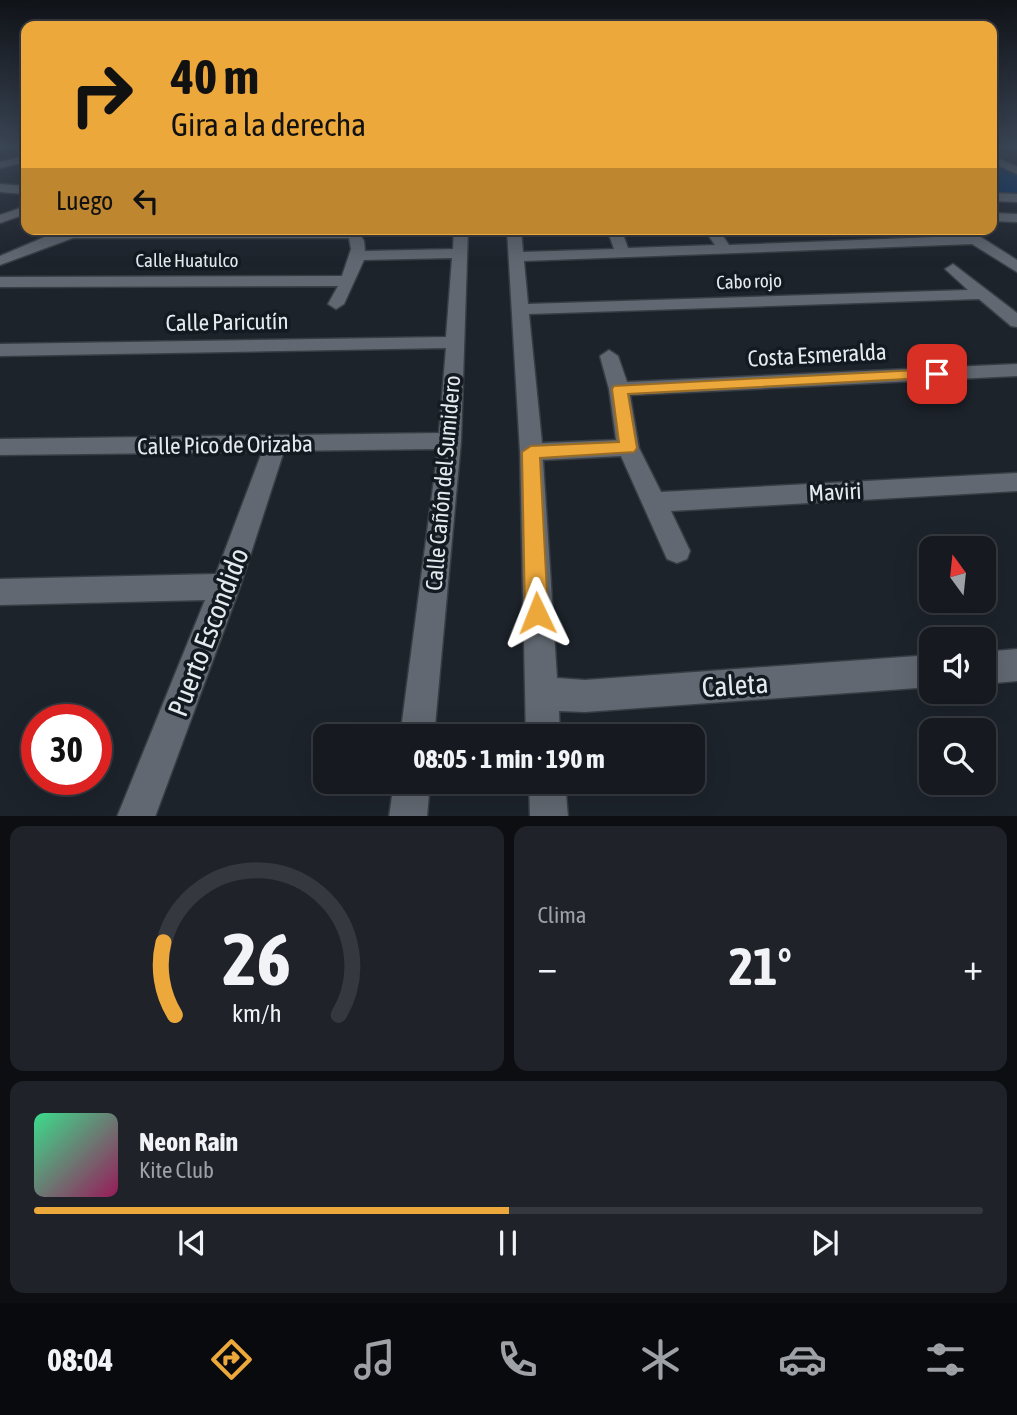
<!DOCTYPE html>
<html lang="es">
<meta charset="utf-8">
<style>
body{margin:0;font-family:"Asap Condensed",sans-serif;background:#1f2329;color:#f1f3f6;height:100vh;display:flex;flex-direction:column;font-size:26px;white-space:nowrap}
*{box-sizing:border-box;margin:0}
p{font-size:23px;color:#9ea1a5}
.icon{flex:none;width:38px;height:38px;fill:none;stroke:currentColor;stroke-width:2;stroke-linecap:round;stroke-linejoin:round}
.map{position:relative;height:816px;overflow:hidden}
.panel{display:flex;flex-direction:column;gap:10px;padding:10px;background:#0c0e12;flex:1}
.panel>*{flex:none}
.top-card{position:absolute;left:21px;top:21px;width:976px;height:214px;border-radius:14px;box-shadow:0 7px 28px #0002,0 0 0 2px #35383e;background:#eda83b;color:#111;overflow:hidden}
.needle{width:46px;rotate:345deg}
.tools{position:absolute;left:919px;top:536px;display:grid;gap:14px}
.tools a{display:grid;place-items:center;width:77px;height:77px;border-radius:14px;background:#161a20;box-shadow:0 7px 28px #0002,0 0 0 2px #35383e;font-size:35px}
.speed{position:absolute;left:21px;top:704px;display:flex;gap:14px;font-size:35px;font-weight:700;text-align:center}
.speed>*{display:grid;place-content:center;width:91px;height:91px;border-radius:50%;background:#161a20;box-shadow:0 7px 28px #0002,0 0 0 2px #35383e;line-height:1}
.speed .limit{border:10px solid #d22;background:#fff;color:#111}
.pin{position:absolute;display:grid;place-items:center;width:60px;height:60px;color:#fff;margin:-30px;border-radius:14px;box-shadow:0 4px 10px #0006}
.me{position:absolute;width:77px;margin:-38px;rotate:358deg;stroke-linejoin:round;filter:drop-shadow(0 0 5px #0008)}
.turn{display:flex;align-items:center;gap:24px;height:147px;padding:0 35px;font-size:32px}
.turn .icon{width:91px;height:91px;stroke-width:2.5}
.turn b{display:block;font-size:49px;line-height:60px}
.then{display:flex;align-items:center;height:66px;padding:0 35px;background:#0003;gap:14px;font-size:26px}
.big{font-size:52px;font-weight:700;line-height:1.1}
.panel .tile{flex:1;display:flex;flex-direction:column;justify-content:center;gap:10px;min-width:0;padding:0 24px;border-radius:14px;background:#1f2329}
.panel .dial{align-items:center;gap:0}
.dial svg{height:182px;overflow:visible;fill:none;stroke:#35383e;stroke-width:7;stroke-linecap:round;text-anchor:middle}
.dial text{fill:#f1f3f6;stroke:none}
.song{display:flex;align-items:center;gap:21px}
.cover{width:84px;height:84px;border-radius:10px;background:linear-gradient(135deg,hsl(150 70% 55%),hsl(330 70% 35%))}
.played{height:7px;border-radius:4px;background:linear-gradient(90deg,#eda83b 50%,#35383e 50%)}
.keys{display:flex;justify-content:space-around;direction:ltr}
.heat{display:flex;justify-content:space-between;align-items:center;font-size:38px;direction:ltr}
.panel .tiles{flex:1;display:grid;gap:10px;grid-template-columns:1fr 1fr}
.tile:last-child{grid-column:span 2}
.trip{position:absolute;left:313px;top:724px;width:392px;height:70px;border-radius:14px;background:#161a20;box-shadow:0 7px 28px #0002,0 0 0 2px #35383e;font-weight:700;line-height:70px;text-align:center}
.dock{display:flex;height:112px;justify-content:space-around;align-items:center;background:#090a0d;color:#9ea1a5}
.dock .icon{width:49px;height:49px}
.dock .selected{color:#eda83b}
.dock b{font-size:32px;color:#f1f3f6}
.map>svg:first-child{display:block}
.green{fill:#003269}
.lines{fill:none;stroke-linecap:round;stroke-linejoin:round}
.street-casing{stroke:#383d43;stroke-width:3}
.street{fill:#616871;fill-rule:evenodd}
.route{fill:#eda83b;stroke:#9a6d26;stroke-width:2}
.labels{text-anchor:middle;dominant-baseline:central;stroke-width:7;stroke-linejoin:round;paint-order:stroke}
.far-street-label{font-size:19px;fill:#e5eaef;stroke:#141a21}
.street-label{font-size:23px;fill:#e5eaef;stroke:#141a21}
.near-street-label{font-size:28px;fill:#e5eaef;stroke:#141a21}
</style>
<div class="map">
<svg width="1017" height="817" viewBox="0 0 1017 817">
<rect width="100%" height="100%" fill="#1d232b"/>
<path class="green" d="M 992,161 L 1017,173 L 1017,194 L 992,193 Z"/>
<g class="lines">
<g class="street-casing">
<g id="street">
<path d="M 26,156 L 26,162 L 0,168 L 0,162 Z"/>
<path d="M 992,156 L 1017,167 L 1017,174 L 992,163 Z"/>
<path d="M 0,184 L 26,186 L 26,194 L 0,192 Z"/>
<path d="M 992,193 L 1017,194 L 1017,202 L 992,201 Z"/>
<path d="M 26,206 L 26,214 L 0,223 L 0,215 Z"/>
<path d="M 992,213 L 1017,214 L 1017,222 L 992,221 Z"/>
<path d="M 454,229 L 468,229 L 461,441 L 434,737 L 400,737 L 438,449 L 284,451 L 240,587 L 155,817 L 117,817 L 205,600 L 0,605 L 0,579 L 216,574 L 262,452 L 0,455 L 0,439 L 439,433 L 446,348 L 0,356 L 0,344 L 446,337 L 452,258 L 364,260 L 344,304 L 336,309 L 328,304 L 338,286 L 0,287 L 0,277 L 342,276 L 351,249 L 349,238 L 73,238 L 0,265 L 0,256 L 47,236 L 73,230 L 353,230 L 358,231 L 364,241 L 365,251 L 453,249 Z"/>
<path d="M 507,229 L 521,229 L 523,252 L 614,249 L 607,229 L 621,229 L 628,248 L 715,245 L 704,229 L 718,229 L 729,245 L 960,236 L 956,232 L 958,229 L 968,229 L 1017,260 L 1017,272 L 972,244 L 524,261 L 528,304 L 968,290 L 945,269 L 953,264 L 1017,313 L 1017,327 L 1011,326 L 979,299 L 529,314 L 542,443 L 616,440 L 609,389 L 600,356 L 609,350 L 618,356 L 627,382 L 1017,364 L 1017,376 L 630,395 L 639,448 L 661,492 L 1017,473 L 1017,491 L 671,511 L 690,551 L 687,559 L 677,563 L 667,559 L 621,456 L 543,460 L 557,678 L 585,680 L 931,655 L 931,687 L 585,712 L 559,711 L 560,737 L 526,737 L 520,452 Z"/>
<path d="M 1017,649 L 1017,681 L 984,684 L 984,652 Z"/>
<path d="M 394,782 L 430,782 L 427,817 L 389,817 Z"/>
<path d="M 529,782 L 565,782 L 568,817 L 530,817 Z"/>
</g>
</g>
<use href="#street" class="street"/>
</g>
<linearGradient id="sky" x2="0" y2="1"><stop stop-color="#101318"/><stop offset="0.56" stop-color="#3a4555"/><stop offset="1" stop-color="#3a4555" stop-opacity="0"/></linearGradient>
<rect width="1017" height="262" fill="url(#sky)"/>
<path class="route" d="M 937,369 L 943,370 L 943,377 L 628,394 L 637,448 L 634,452 L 540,458 L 548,613 L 544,621 L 537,624 L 529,621 L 525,613 L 522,452 L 531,446 L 619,442 L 612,389 L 614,386 Z"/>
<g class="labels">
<g class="far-street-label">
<text x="187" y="260">Calle Huatulco</text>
<text transform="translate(749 281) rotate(-2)">Cabo rojo</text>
</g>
<g class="street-label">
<text transform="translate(227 322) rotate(-1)">Calle Paricutín</text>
<text transform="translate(817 355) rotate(-3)">Costa Esmeralda</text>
<text transform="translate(225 445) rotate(-1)">Calle Pico de Orizaba</text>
<text transform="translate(443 483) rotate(-85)">Calle Cañón del Sumidero</text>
<text transform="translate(835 492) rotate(-3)">Maviri</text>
</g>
<g class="near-street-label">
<text transform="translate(208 632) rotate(-69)">Puerto Escondido</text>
<text transform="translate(735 685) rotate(-4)">Caleta</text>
</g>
</g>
</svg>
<div class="tools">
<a><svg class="needle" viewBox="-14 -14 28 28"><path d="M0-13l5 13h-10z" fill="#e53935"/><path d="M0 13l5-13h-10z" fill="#9ea1a5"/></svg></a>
<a><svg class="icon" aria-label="sound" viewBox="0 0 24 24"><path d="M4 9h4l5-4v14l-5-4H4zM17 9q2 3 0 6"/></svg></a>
<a><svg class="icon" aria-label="search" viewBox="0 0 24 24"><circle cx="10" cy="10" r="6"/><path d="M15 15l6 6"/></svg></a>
</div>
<div class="speed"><div class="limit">30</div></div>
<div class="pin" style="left:937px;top:374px;background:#d93025"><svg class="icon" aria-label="arrive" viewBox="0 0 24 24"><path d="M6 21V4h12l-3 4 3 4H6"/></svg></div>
<svg class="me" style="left:537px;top:613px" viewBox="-20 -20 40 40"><path d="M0-17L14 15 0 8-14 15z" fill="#eda83b" stroke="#fff" stroke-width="4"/></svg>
<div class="trip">08:05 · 1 min · 190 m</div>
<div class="top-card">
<div class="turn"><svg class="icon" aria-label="right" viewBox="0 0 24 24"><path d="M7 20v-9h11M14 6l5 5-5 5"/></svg><div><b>40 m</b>Gira a la derecha</div></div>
<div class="then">Luego<svg class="icon" aria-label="left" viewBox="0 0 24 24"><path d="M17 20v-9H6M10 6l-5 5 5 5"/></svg></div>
</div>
</div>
<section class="panel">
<div class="tiles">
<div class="tile dial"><svg viewBox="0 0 100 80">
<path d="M14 69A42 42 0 1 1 86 69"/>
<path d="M14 69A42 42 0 0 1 9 37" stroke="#eda83b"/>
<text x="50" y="56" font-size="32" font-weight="700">26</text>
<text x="50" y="72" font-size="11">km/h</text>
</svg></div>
<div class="tile"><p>Clima</p>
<div class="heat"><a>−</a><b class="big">21°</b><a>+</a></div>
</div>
<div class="tile">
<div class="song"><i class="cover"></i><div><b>Neon Rain</b><p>Kite Club</p></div></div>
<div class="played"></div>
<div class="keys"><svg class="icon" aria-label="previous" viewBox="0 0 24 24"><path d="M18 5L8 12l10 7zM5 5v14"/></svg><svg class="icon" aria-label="pause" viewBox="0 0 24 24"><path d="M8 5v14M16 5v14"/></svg><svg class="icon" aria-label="next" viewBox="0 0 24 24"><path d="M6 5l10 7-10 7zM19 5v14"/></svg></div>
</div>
</div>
</section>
<nav class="dock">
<b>08:04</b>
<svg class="icon selected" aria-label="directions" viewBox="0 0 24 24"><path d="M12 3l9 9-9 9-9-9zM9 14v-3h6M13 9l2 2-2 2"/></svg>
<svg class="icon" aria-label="music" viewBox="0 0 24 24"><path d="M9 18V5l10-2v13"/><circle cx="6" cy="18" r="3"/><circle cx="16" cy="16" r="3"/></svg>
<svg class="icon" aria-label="phone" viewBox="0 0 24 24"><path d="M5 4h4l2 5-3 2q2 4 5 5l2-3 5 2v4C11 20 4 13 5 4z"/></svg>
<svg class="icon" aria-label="climate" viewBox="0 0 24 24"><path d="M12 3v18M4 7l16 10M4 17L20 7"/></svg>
<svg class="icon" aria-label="car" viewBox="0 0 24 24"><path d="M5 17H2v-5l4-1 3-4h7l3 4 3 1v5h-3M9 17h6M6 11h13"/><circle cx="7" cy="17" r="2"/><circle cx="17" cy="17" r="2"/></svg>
<svg class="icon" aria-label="filters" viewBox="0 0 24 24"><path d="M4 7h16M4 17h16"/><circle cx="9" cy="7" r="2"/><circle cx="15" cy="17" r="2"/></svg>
</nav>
